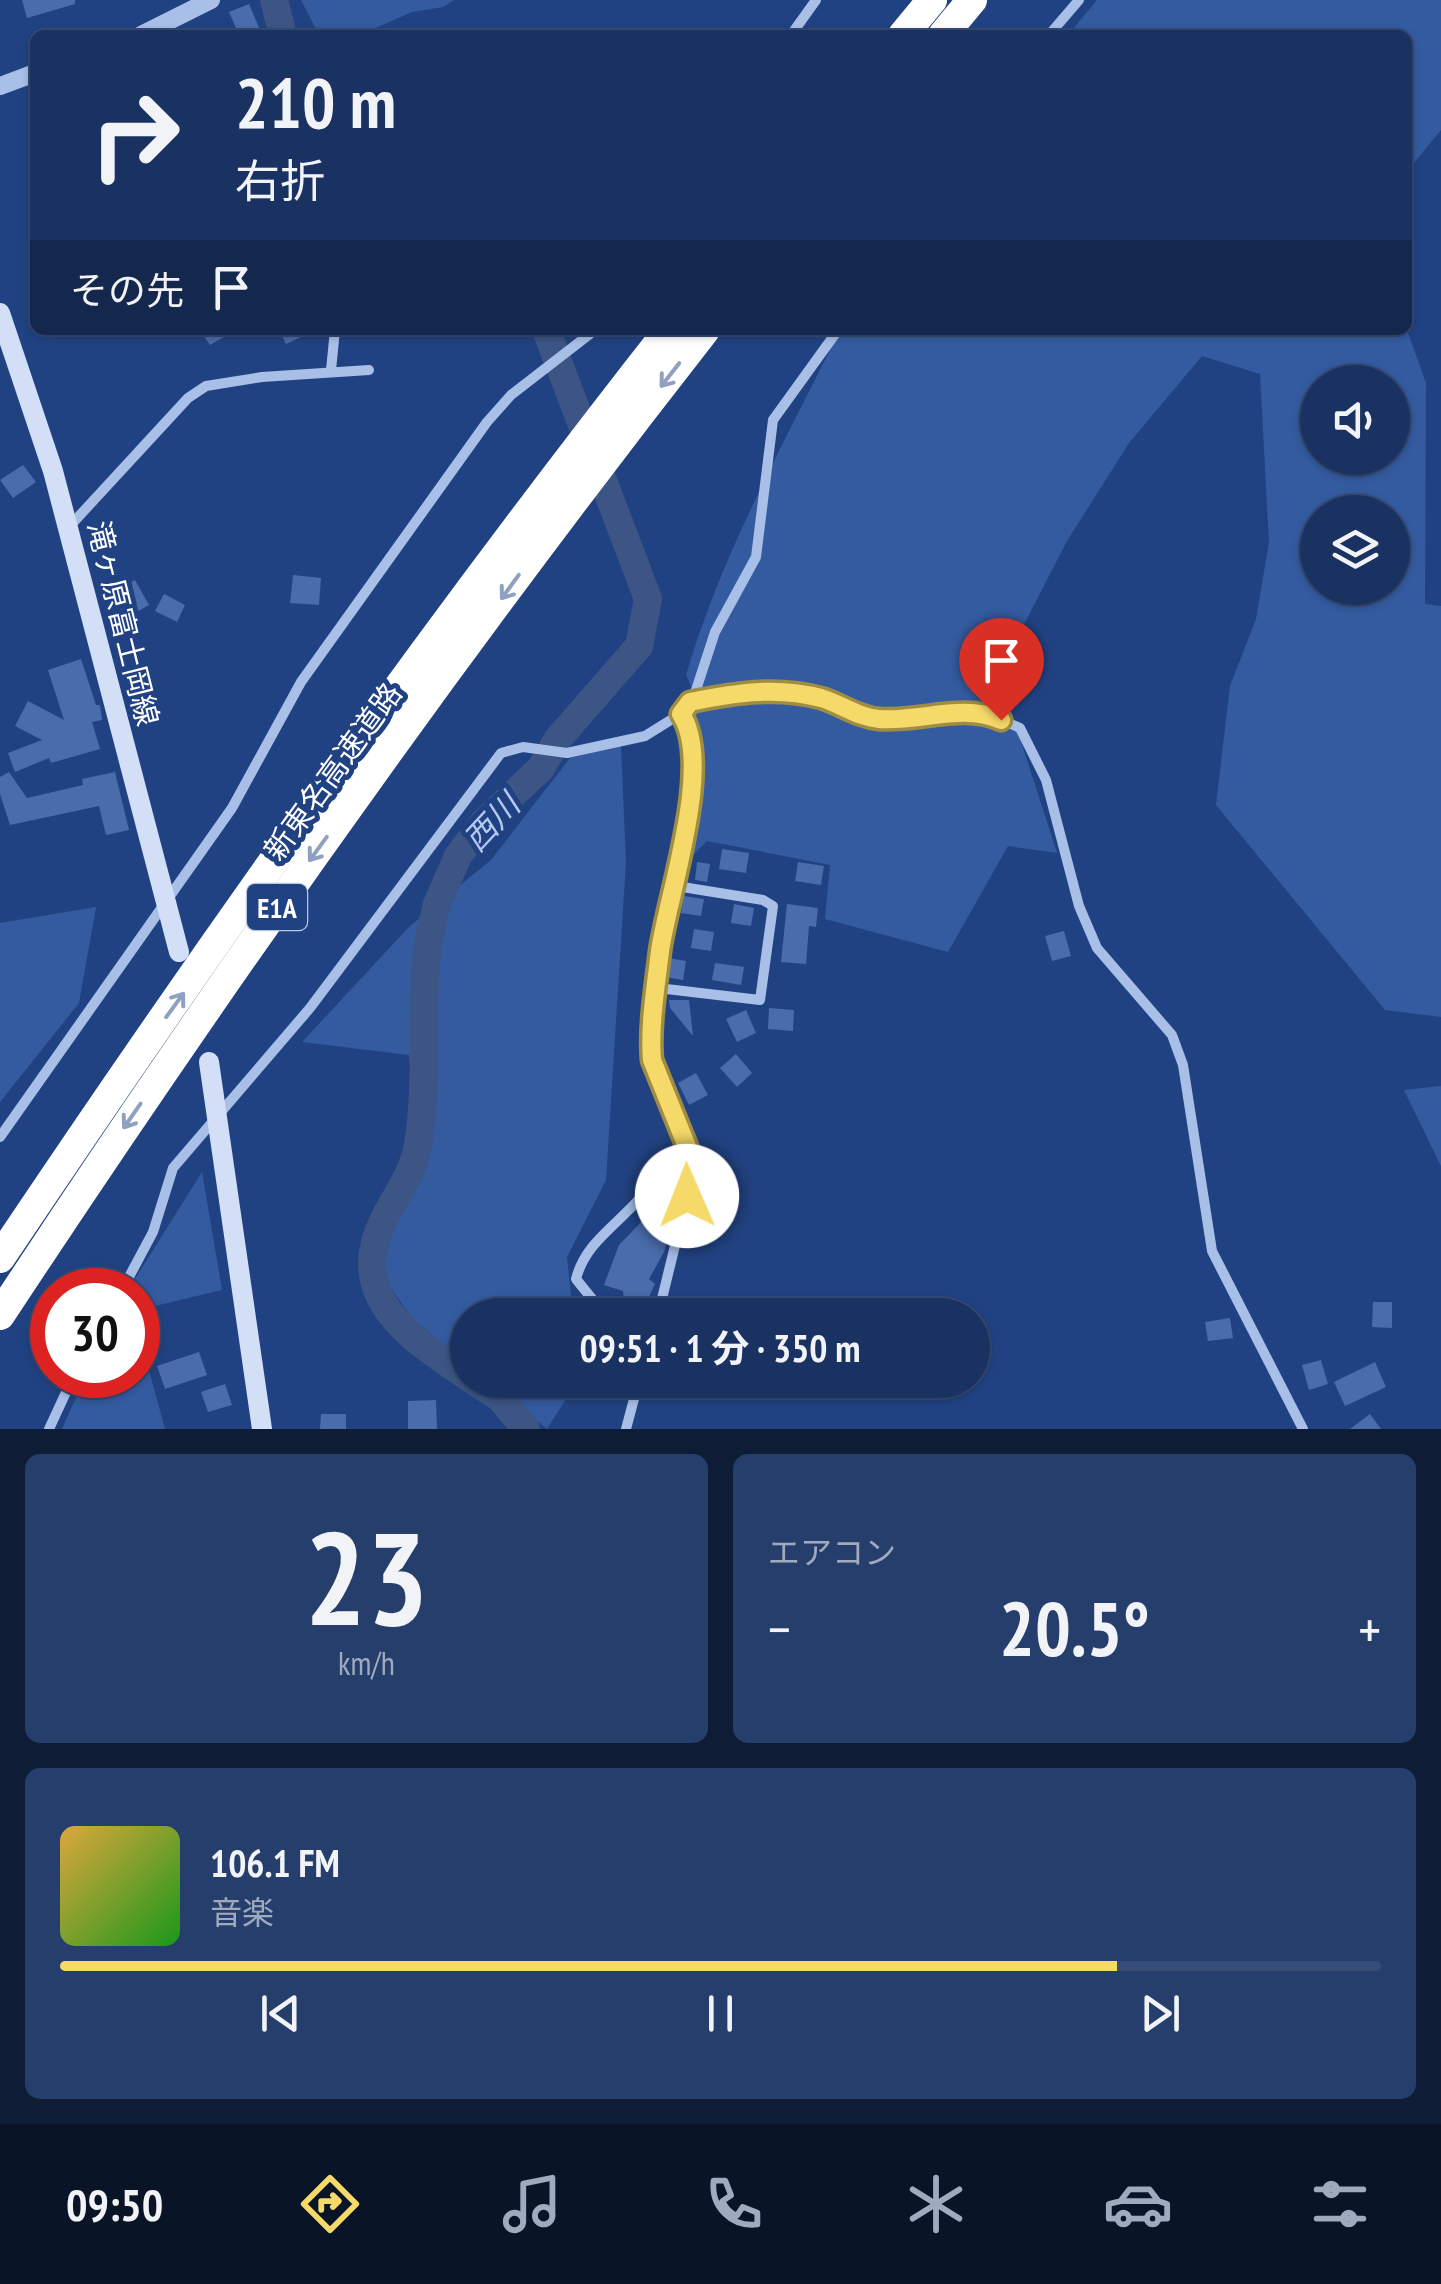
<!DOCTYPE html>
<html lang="ja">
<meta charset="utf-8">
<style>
body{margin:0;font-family:"PT Sans Narrow","Noto Sans JP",sans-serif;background:#263e6b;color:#f1f3f6;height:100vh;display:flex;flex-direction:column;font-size:38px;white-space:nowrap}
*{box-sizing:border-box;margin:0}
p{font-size:32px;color:#9faabe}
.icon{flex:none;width:55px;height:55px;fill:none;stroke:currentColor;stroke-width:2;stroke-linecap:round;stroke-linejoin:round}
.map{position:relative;height:1429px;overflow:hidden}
.panel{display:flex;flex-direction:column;gap:25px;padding:25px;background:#0e1c36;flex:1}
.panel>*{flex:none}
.hud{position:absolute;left:30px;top:30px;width:1382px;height:305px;border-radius:15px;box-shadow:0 2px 8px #0004,0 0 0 2px #374d77;background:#193262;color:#f1f3f6;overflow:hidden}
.controls{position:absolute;left:1300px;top:365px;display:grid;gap:20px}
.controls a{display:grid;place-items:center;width:110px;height:110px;border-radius:50%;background:#193262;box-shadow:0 2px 8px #0004,0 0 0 2px #374d77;font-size:50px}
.speed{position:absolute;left:30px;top:1268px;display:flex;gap:20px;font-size:50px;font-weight:700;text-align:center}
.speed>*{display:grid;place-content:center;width:130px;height:130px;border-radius:50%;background:#193262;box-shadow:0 2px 8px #0004,0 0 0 2px #374d77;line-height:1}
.speed .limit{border:15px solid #d22;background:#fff;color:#111}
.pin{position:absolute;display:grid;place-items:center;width:85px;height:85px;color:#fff;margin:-102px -42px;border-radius:50% 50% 50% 0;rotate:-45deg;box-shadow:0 0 10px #0007}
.pin .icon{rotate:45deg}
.me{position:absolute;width:110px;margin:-55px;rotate:359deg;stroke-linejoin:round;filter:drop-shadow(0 0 8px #0008)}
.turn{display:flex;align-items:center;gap:35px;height:210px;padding:0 40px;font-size:45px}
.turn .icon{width:130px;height:130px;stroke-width:2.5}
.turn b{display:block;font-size:70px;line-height:85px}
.then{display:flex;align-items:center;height:95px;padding:0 40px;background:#0003;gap:20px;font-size:38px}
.big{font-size:75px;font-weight:700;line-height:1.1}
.panel .tile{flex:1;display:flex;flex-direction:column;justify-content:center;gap:15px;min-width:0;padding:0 35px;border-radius:15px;background:#263e6b}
.panel .dial{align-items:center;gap:0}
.dial b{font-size:130px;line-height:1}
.song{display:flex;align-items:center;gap:30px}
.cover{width:120px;height:120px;border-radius:15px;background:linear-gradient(135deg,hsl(40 70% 55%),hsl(120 70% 35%))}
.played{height:10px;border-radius:5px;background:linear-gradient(90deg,#f5d969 80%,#374d77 80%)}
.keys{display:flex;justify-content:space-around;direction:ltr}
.heat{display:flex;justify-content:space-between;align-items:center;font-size:55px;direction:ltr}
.panel .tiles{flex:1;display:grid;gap:25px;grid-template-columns:1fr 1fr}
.tile:last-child{grid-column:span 2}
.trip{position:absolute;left:450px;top:1298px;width:540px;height:100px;border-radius:50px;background:#193262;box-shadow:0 2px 8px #0004,0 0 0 2px #374d77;font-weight:700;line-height:100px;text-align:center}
.tabs{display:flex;height:160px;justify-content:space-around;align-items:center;background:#0a1427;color:#9faabe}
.tabs .icon{width:70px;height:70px}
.tabs .on{color:#f5d969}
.tabs b{font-size:45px;color:#f1f3f6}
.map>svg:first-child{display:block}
.green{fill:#345ba0;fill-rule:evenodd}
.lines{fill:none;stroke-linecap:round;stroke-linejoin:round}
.river{stroke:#3c5584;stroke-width:28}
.building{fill:#496cab}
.minor{stroke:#a8bfe8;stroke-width:10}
.tertiary{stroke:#a8bfe8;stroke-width:18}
.secondary{stroke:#d2dff7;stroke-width:20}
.motorway{stroke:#fff;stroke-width:30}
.oneway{stroke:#90a0c0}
.route-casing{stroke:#9f8d44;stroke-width:25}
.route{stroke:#f5d969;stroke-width:18}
.labels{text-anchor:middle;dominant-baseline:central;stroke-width:10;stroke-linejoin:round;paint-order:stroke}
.shield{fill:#214282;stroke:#bcc6da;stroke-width:2.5}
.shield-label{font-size:28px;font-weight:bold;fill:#fff}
.street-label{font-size:30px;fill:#fff;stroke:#214282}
.water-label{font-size:32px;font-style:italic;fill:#b3c9f0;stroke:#214282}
</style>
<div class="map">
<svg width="1441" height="1429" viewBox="0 0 1441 1429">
<rect width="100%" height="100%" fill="#214282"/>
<g class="green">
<path d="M 301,0 L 454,0 L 443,7 L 412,12 L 360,35 L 319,35 Z"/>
<path d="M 1097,0 L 1441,0 L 1441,130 L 1408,170 L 1408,35 L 1068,35 Z"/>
<path d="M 840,330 L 1407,330 L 1426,383 L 1425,604 L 1441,606 L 1441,1017 L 1385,1010 L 1216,805 L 1230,686 L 1256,619 L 1269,542 L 1260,374 L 1202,356 L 1129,443 L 1067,541 L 999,673 L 1057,853 L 1008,846 L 948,952 L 825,919 L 830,865 L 707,841 L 679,869 C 685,820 710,717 686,675 C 722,553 784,443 840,330 ZM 1318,382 L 1392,382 L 1392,458 L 1318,458 ZM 1318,512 L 1392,512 L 1392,588 L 1318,588 Z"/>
<path d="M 621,745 L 626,862 L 606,1180 L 567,1257 L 573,1315 L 468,1315 L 467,1364 L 412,1318 L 370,1259 L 418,1148 L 409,1055 L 302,1042 L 409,927 L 491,860 L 570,758 Z"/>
<path d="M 96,907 L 79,1003 L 0,1102 L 0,923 Z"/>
<path d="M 1441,1086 L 1441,1166 L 1404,1090 Z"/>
<path d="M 202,1172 L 222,1290 L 138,1310 L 138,1290 L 128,1290 Z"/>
<path d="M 138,1330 L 165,1429 L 62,1429 L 86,1375 L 138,1375 Z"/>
<path d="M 487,1380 L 578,1380 L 547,1429 Z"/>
</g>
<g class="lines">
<g class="river">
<path d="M 274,0 L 283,35"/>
<path d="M 468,1377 C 411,1339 346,1297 383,1221 C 395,1196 413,1174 418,1145 C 429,1076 419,1006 429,937 L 437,904 L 458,856 L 483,823 L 541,768 L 557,740 L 639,646 L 648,599 L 546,330"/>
<path d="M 472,1380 L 500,1398 L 526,1429"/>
</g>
</g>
<g class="building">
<path d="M 22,0 L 75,0 L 75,4 L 27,18 Z"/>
<path d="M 249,4 L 261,32 L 239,35 L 229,12 Z"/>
<path d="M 200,330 L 236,330 L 210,345 Z"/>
<path d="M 279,330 L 316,330 L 286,344 Z"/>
<path d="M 23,465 L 36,482 L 13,498 L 0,480 Z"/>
<path d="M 293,575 L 321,578 L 319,605 L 290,603 Z"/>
<path d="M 135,580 L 149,605 L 119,622 L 105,597 Z"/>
<path d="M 164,594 L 185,605 L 177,622 L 155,611 Z"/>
<path d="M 81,659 L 96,705 L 100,705 L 102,720 L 92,722 L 100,749 L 51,763 L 49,758 L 15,772 L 8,753 L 42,740 L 15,726 L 28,701 L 64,720 L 48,670 Z"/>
<path d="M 9,772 L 27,798 L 83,785 L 82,779 L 115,772 L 129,830 L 106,835 L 99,806 L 10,825 L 0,794 L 0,777 Z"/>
<path d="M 722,849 L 749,853 L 746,873 L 719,869 Z"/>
<path d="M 697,862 L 710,864 L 707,882 L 695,880 Z"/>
<path d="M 798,862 L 824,866 L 821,885 L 795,881 Z"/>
<path d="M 684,896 L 704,899 L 701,916 L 681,913 Z"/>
<path d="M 734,904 L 754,908 L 751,926 L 731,923 Z"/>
<path d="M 787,904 L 818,908 L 816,927 L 809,926 L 806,964 L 781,962 Z"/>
<path d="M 694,929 L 714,932 L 711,951 L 691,948 Z"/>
<path d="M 1064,931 L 1071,956 L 1052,961 L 1045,936 Z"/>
<path d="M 668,958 L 686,961 L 683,980 L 665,977 Z"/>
<path d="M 715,963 L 744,967 L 741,985 L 712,980 Z"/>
<path d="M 669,1000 L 689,1000 L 693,1036 L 670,1008 Z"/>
<path d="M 769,1008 L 794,1010 L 793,1031 L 768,1029 Z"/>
<path d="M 746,1010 L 756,1033 L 737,1042 L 726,1019 Z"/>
<path d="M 736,1054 L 752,1073 L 737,1087 L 720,1068 Z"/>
<path d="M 696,1073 L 708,1095 L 689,1105 L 678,1083 Z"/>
<path d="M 650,1213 L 672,1223 L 664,1252 L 649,1279 L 655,1284 L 642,1312 L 624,1300 L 623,1291 L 604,1285 L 619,1245 Z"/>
<path d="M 1373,1302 L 1392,1302 L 1392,1328 L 1372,1327 Z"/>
<path d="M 1230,1318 L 1233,1338 L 1208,1341 L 1205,1322 Z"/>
<path d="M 199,1352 L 207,1375 L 165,1389 L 157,1366 Z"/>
<path d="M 1321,1360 L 1328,1384 L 1309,1390 L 1302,1365 Z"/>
<path d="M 1375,1362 L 1386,1387 L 1345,1406 L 1334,1382 Z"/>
<path d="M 225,1384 L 232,1405 L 208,1412 L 201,1392 Z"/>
<path d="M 436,1400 L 437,1429 L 408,1429 L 408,1401 Z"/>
<path d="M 321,1414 L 346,1414 L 346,1429 L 320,1429 Z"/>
<path d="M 1370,1414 L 1381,1429 L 1350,1429 Z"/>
</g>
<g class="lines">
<g class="minor">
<path d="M 791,35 L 816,0"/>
<path d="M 1049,35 L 1079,0"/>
<path d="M 331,370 L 335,330"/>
<path d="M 69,527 L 188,398 L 206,386 L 262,377 L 369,370"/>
<path d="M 690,702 L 737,693 L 786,692 L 824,699 L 879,719 L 982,711 L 1020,728 L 1046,780 L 1079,906 L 1097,948 L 1172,1035 L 1183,1065 L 1212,1251 L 1303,1429"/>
<path d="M 658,988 L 760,1000 L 773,906 L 763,900 L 676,886"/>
<path d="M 0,1137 L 232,808 L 301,682 L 487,422 L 511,395 L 595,330"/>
<path d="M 122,1290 L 153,1232 L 173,1168 L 310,1008 L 501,753 L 523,747 L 567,753 L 645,736 L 682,713 L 696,690 L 715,632 L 756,557 L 773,420 L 838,330"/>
<path d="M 605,1315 L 576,1279 C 585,1243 617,1225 640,1198 C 660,1176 647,1161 685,1146"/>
<path d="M 658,1315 L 695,1164 L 652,1061 C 650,1025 654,981 661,946 C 672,892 712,761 681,714"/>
<path d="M 49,1429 L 74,1375"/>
<path d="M 626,1429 L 639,1380"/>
</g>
<g class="tertiary">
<path d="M 141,35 L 211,0"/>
<path d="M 0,86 L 35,73"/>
</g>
<g class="secondary">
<path d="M 0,313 L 53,471 L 179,952"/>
<path d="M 209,1062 L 262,1429"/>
</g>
<g class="motorway">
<path d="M 903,35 L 932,0"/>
<path d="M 943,35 L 972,0"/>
<path d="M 0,1258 C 211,943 435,628 669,330"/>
<path d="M 0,1315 C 222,978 456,648 705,330"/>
</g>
</g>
<defs><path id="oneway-shaft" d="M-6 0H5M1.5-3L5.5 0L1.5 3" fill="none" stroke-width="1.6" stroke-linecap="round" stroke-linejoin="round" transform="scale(2.5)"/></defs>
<g class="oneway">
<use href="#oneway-shaft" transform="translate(670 375) rotate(128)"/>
<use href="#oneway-shaft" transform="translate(510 587) rotate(126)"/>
<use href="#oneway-shaft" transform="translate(318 849) rotate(126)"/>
<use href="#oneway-shaft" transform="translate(175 1005) rotate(-54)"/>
<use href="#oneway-shaft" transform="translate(132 1116) rotate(125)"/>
</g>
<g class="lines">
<g class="route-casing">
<path id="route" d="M 687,1196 L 694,1164 L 652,1060 C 649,1026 656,986 660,951 C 668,894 714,765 681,714 L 690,702 C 734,693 777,686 821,698 C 841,704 857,717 879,719 C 920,722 963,703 1001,720"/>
</g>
<use href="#route" class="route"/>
</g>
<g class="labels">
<rect class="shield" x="247" y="884" width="60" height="46" rx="8"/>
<g class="shield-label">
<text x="277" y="907">E1A</text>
</g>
<g class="street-label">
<text transform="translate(124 623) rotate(76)">滝ヶ原富士岡線</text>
<text transform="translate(332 771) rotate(-54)">新東名高速道路</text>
</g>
<g class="water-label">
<text transform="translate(491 822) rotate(-47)">西川</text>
</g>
</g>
</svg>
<div class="controls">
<a><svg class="icon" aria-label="sound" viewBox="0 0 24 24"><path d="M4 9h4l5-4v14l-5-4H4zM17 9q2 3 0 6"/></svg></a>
<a><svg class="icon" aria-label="layers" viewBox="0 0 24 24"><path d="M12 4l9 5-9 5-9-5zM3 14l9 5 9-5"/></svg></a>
</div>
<div class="speed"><div class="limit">30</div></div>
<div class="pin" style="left:1001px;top:720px;background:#d93025"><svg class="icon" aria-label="arrive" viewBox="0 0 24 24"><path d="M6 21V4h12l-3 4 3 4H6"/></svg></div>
<svg class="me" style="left:687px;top:1196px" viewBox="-20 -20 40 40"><circle r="19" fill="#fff"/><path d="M0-13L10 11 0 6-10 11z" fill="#f5d969"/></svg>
<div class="trip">09:51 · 1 分 · 350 m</div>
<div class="hud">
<div class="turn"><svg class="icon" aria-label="right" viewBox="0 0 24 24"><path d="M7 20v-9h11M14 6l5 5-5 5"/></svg><div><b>210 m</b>右折</div></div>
<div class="then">その先<svg class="icon" aria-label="arrive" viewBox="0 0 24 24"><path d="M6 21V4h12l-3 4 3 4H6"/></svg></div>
</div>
</div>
<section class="panel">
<div class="tiles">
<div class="tile dial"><b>23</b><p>km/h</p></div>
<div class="tile"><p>エアコン</p>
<div class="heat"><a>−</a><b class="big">20.5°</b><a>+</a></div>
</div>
<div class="tile">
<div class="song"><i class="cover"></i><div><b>106.1 FM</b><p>音楽</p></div></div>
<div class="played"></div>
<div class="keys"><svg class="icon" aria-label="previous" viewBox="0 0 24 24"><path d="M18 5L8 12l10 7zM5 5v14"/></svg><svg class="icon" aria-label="pause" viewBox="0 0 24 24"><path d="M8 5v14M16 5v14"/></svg><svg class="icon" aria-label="next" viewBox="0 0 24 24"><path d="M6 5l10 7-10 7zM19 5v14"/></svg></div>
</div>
</div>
</section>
<nav class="tabs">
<b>09:50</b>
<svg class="icon on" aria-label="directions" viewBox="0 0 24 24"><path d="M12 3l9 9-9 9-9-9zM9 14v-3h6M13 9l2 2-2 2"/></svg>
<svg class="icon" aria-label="music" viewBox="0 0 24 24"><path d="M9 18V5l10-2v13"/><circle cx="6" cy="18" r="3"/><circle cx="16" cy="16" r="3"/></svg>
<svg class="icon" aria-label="phone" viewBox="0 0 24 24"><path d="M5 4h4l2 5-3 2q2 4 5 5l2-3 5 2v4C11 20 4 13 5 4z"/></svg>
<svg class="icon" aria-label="climate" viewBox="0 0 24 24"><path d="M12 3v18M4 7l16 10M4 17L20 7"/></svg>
<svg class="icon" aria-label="car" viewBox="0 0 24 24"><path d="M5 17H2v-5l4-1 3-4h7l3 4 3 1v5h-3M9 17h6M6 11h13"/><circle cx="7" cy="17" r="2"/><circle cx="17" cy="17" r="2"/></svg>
<svg class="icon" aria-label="filters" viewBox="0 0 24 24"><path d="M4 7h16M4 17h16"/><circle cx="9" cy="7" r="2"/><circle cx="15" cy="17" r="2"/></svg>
</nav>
